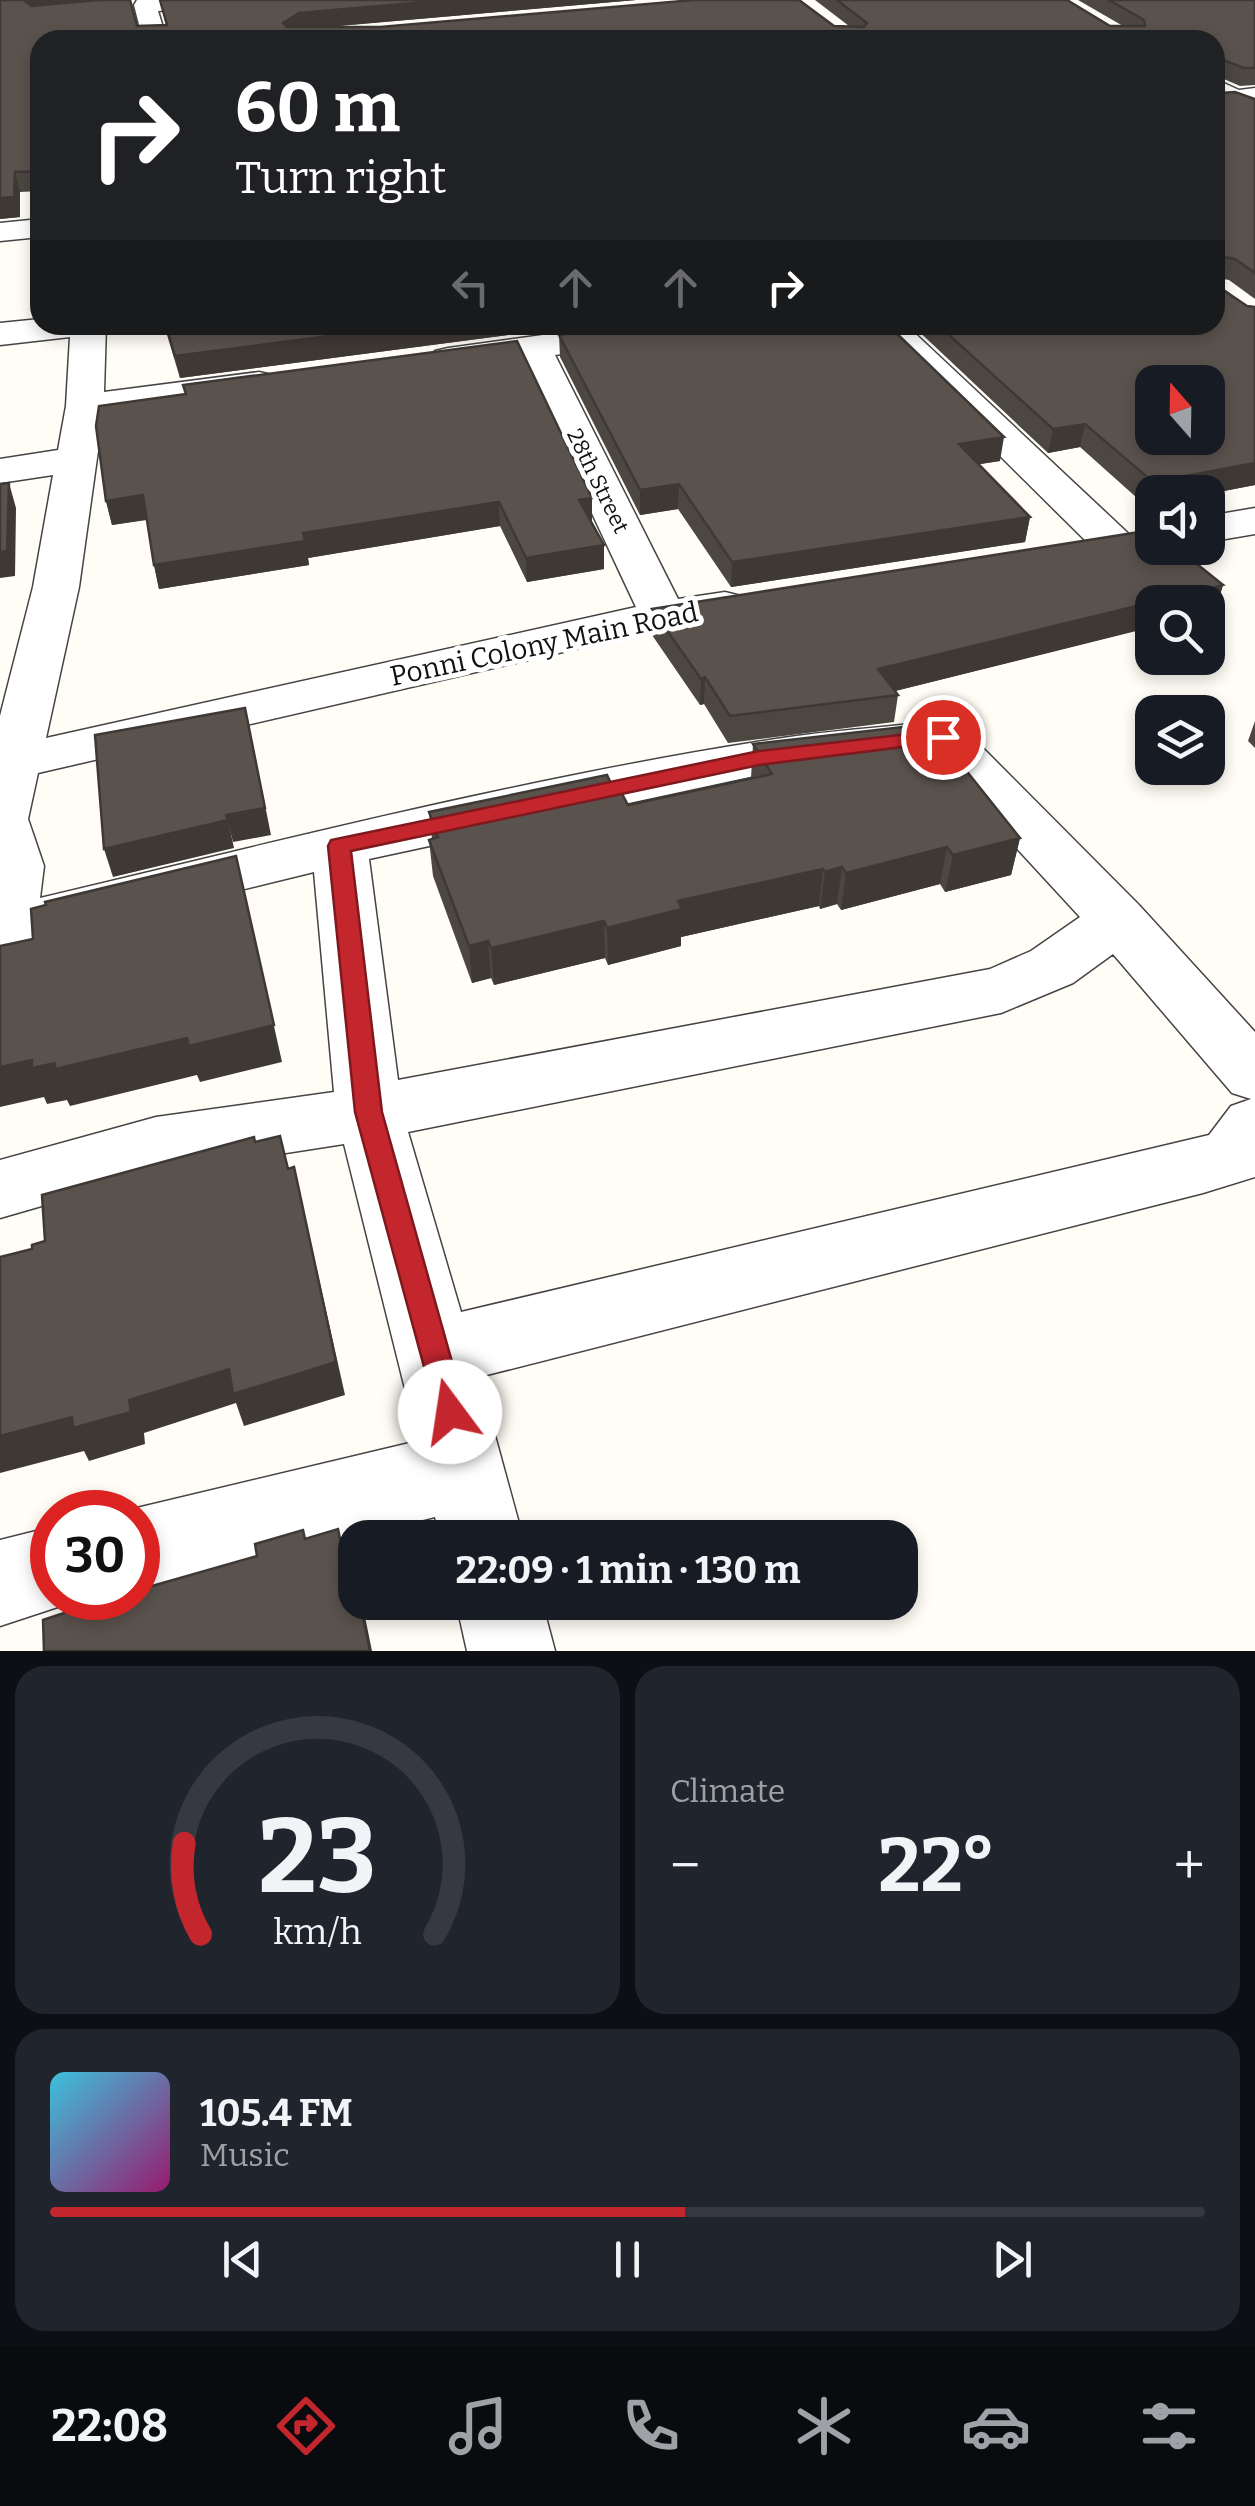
<!DOCTYPE html>
<meta charset="utf-8">
<style>
body{margin:0;font-family:Bitter,serif;background:#20242c;color:#f1f3f6;height:100vh;display:flex;flex-direction:column;font-size:38px;white-space:nowrap}
*{box-sizing:border-box;margin:0}
p{font-size:32px;color:#9ea1a6}
.icon{flex:none;width:55px;height:55px;fill:none;stroke:currentColor;stroke-width:2;stroke-linecap:round;stroke-linejoin:round}
.map{position:relative;height:1651px;overflow:hidden}
.side{display:flex;flex-direction:column;gap:15px;padding:15px;background:#0d0f14;flex:1}
.side>*{flex:none}
.top-card{position:absolute;left:30px;top:30px;width:1195px;height:305px;border-radius:30px;box-shadow:0 5px 15px #0003;background:#202124;color:#fff;overflow:hidden}
.needle{width:65px;rotate:340deg}
.controls{position:absolute;left:1135px;top:365px;display:grid;gap:20px}
.controls a{display:grid;place-items:center;width:90px;height:90px;border-radius:20px;background:#171b24;box-shadow:0 5px 15px #0003;font-size:50px}
.speed{position:absolute;left:30px;top:1490px;display:flex;gap:20px;font-size:50px;font-weight:700;text-align:center}
.speed>*{display:grid;place-content:center;width:130px;height:130px;border-radius:50%;background:#171b24;box-shadow:0 5px 15px #0003;line-height:1}
.speed .limit{border:15px solid #d22;background:#fff;color:#111}
.pin{position:absolute;display:grid;place-items:center;width:85px;height:85px;color:#fff;margin:-42px;border:5px solid #fff;border-radius:50%;box-shadow:0 2px 10px #0007}
.me{position:absolute;width:110px;margin:-55px;rotate:346deg;stroke-linejoin:round;filter:drop-shadow(0 0 8px #0008)}
.turn{display:flex;align-items:center;gap:35px;height:210px;padding:0 40px;font-size:45px}
.turn .icon{width:130px;height:130px;stroke-width:2.5}
.turn b{display:block;font-size:70px;line-height:85px}
.lanes{display:flex;align-items:center;height:95px;padding:0 40px;background:#0003;justify-content:center;gap:50px;direction:ltr}
.lanes .off{opacity:.35}
.big{font-size:75px;font-weight:700;line-height:1.1}
.side .tile{flex:1;display:flex;flex-direction:column;justify-content:center;gap:15px;min-width:0;padding:0 35px;border-radius:30px;background:#20242c}
.side .dial{align-items:center;gap:0}
.dial svg{height:260px;overflow:visible;fill:none;stroke:#363941;stroke-width:7;stroke-linecap:round;text-anchor:middle}
.dial text{fill:#f1f3f6;stroke:none}
.song{display:flex;align-items:center;gap:30px}
.cover{width:120px;height:120px;border-radius:15px;background:linear-gradient(135deg,hsl(190 70% 55%),hsl(320 70% 35%))}
.played{height:10px;border-radius:5px;background:linear-gradient(90deg,#c4262e 55%,#363941 55%)}
.keys{display:flex;justify-content:space-around;direction:ltr}
.heat{display:flex;justify-content:space-between;align-items:center;font-size:55px;direction:ltr}
.side .tiles{flex:1;display:grid;gap:15px;grid-template-columns:1fr 1fr}
.tile:last-child{grid-column:span 2}
.trip{position:absolute;left:338px;top:1520px;width:580px;height:100px;border-radius:30px;background:#171b24;box-shadow:0 5px 15px #0003;font-weight:700;line-height:100px;text-align:center}
.dock{display:flex;height:160px;justify-content:space-around;align-items:center;background:#090b0e;color:#9ea1a6}
.dock .icon{width:70px;height:70px}
.dock .on{color:#c4262e}
.dock b{font-size:45px;color:#f1f3f6}
.map>svg:first-child{display:block}
.lines{fill:none;stroke-linecap:round;stroke-linejoin:round}
.minor-casing{stroke:#444;stroke-width:3}
.tertiary-casing{stroke:#444;stroke-width:3}
.minor{fill:#fff;fill-rule:evenodd}
.tertiary{fill:#fff;fill-rule:evenodd}
.wall{fill:#4d4742}
.shaded-wall{fill:#3f3936}
.building{fill:#5a524d;stroke:#3f3936;stroke-width:2.5;fill-rule:evenodd}
.route{fill:#c4262e;stroke:#7f191e;stroke-width:2.5}
.labels{text-anchor:middle;dominant-baseline:central;stroke-width:10;stroke-linejoin:round;paint-order:stroke}
.far-street-label{font-size:22px;fill:#111;stroke:#fff}
.street-label{font-size:28px;fill:#111;stroke:#fff}
</style>
<div class="map">
<svg width="1255" height="1651" viewBox="0 0 1255 1651">
<rect width="100%" height="100%" fill="#fffdf5"/>
<g class="lines">
<g class="minor-casing">
<g id="minor">
<path d="M 137,0 L 225,0 L 214,7 L 158,11 L 167,40 L 143,40 L 134,5 Z"/>
<path d="M 40,219 L 40,237 L 0,241 L 0,223 Z"/>
<path d="M 40,319 L 40,325 L 106,325 L 104,392 L 259,372 L 272,375 L 278,383 L 272,391 L 259,394 L 103,415 L 79,587 L 46,738 L 636,607 L 520,360 L 448,370 L 435,367 L 430,359 L 435,351 L 448,348 L 616,325 L 711,325 L 705,332 L 693,336 L 555,355 L 678,599 L 725,592 L 741,596 L 748,606 L 741,616 L 663,629 L 38,773 L 28,819 L 44,866 L 40,898 C 284,840 528,777 776,739 C 832,730 888,727 943,721 L 961,726 L 1139,905 L 1255,1032 L 1255,1177 L 1203,1193 L 479,1377 L 523,1538 L 440,1538 L 435,1517 L 138,1589 L 138,1512 L 120,1512 L 418,1441 L 344,1144 L 156,1173 L 0,1218 L 0,1160 L 156,1117 L 334,1092 L 314,872 L 0,949 L 0,716 L 33,587 L 53,475 L 0,483 L 0,459 L 58,450 L 66,406 L 70,337 L 0,345 L 0,323 ZM 931,755 L 1080,917 L 1031,951 L 990,969 L 398,1080 L 369,859 L 754,776 ZM 1113,954 L 1232,1093 L 1251,1099 L 1231,1106 L 1209,1135 L 461,1312 L 408,1132 L 1001,1013 L 1073,983 Z"/>
<path d="M 868,325 L 906,325 L 1132,537 L 1138,546 L 1132,555 L 1116,559 L 1100,555 Z"/>
<path d="M 1255,508 L 1255,534 L 1208,542 L 1208,516 Z"/>
<path d="M 52,1527 L 52,1598 L 82,1599 L 0,1626 L 0,1540 Z"/>
<path d="M 456,1602 L 542,1602 L 555,1651 L 467,1651 Z"/>
</g>
</g>
<g class="tertiary-casing">
<path id="tertiary" d="M 1215,79 L 1239,90 L 1255,88 L 1255,104 L 1235,106 L 1215,98 Z"/>
</g>
<use href="#minor" class="minor"/>
<use href="#tertiary" class="tertiary"/>
</g>
<g class="wall">
<path d="M 0,0 L 137,26 L 166,25 L 160,0 L 636,0 L 328,27 L 849,26 L 815,0 L 1067,0 L 1110,26 L 1123,26 L 1078,0 L 1255,0 L 1255,85 L 1240,86 L 1217,76 L 1216,90 L 1220,93 L 1255,99 L 1255,299 L 1229,280 L 1218,278 L 1219,287 L 1247,306 L 1255,307 L 1255,485 L 1146,506 L 1080,447 L 1048,453 L 912,325 L 1215,325 L 1215,40 L 40,40 L 40,191 L 20,192 L 20,217 L 0,219 Z"/>
<path d="M 164,325 L 584,325 L 180,378 Z"/>
<path d="M 611,333 L 1000,461 L 979,464 L 1030,517 L 1025,542 L 731,587 L 678,509 L 640,515 L 560,357 L 559,335 Z"/>
<path d="M 99,406 L 592,523 L 604,545 L 604,569 L 527,582 L 500,526 L 308,558 L 309,565 L 159,589 L 154,565 L 147,520 L 112,525 L 106,501 Z"/>
<path d="M 1223,585 L 1215,611 L 895,691 L 898,695 L 894,722 L 728,743 L 704,704 L 700,705 L 652,635 L 652,609 Z"/>
<path d="M 1255,721 L 1255,748 L 1248,741 Z"/>
<path d="M 753,744 L 1020,838 L 1011,875 L 945,892 L 940,884 L 841,910 L 837,904 L 820,909 L 819,906 L 681,937 L 681,946 L 608,965 L 605,958 L 494,985 L 491,978 L 472,983 L 433,876 L 429,840 L 432,839 L 429,812 L 616,794 L 628,805 L 751,778 Z"/>
</g>
<g class="shaded-wall">
<path d="M 21,0 L 102,0 L 24,14 Z"/>
<path d="M 448,0 L 636,0 L 301,29 L 285,39 L 283,23 L 299,13 Z"/>
<path d="M 15,172 L 20,192 L 20,217 L 0,219 L 0,198 Z"/>
<path d="M 412,325 L 584,325 L 180,378 L 175,356 Z"/>
<path d="M 1085,424 L 1080,447 L 1048,453 L 1053,429 Z"/>
<path d="M 1004,437 L 1000,461 L 956,468 L 959,444 Z"/>
<path d="M 1255,463 L 1255,485 L 1208,494 L 1208,492 L 1152,492 L 1152,505 L 1146,506 L 1153,482 Z"/>
<path d="M 9,483 L 16,508 L 15,576 L 0,578 L 0,552 Z"/>
<path d="M 679,484 L 678,509 L 640,515 L 640,490 Z"/>
<path d="M 143,495 L 149,519 L 112,525 L 106,501 Z"/>
<path d="M 592,498 L 592,522 L 579,500 Z"/>
<path d="M 499,502 L 500,526 L 308,558 L 309,565 L 159,589 L 154,565 L 303,533 Z"/>
<path d="M 1030,517 L 1025,542 L 731,587 L 732,562 Z"/>
<path d="M 604,545 L 604,569 L 527,582 L 526,558 Z"/>
<path d="M 1223,585 L 1215,611 L 1208,613 L 1208,602 L 1152,602 L 1152,627 L 875,696 L 878,669 Z"/>
<path d="M 705,677 L 704,704 L 700,705 L 701,679 Z"/>
<path d="M 251,735 L 271,835 L 233,842 L 226,815 Z"/>
<path d="M 228,820 L 234,848 L 113,877 L 104,849 Z"/>
<path d="M 1020,838 L 1011,875 L 945,892 L 953,855 Z"/>
<path d="M 947,847 L 940,884 L 841,910 L 846,873 Z"/>
<path d="M 236,856 L 282,1062 L 200,1082 L 197,1075 L 70,1106 L 67,1100 L 47,1104 L 44,1097 L 0,1107 L 0,1067 Z"/>
<path d="M 842,867 L 837,904 L 820,909 L 825,872 Z"/>
<path d="M 823,869 L 819,906 L 681,937 L 681,946 L 608,965 L 607,928 L 678,901 Z"/>
<path d="M 604,921 L 605,958 L 494,985 L 491,948 Z"/>
<path d="M 488,941 L 491,978 L 472,983 L 469,946 Z"/>
<path d="M 294,1167 L 345,1395 L 244,1426 L 236,1403 L 144,1433 L 145,1444 L 89,1461 L 84,1451 L 0,1473 L 0,1436 L 129,1400 Z"/>
<path d="M 338,1529 L 347,1561 L 356,1609 L 348,1579 Z"/>
<path d="M 360,1602 L 362,1602 L 372,1651 L 370,1651 Z"/>
</g>
<g class="building">
<path d="M 0,0 L 24,0 L 31,6 L 99,0 L 130,0 L 137,26 L 167,25 L 160,0 L 448,0 L 299,13 L 283,23 L 287,27 L 380,27 L 694,0 L 799,0 L 834,26 L 864,27 L 867,23 L 837,0 L 1067,0 L 1110,26 L 1145,26 L 1144,20 L 1109,0 L 1255,0 L 1255,68 L 1244,68 L 1218,58 L 1216,90 L 1220,93 L 1235,92 L 1255,99 L 1255,273 L 1235,259 L 1218,256 L 1219,287 L 1247,306 L 1255,307 L 1255,463 L 1153,482 L 1085,424 L 1053,429 L 938,325 L 1215,325 L 1215,40 L 40,40 L 40,171 L 15,172 L 14,197 L 0,198 ZM 1152,382 L 1208,382 L 1208,438 L 1152,438 Z"/>
<path d="M 166,325 L 412,325 L 175,356 Z"/>
<path d="M 669,325 L 888,325 L 1004,437 L 959,444 L 1030,517 L 732,562 L 679,484 L 640,490 L 559,335 L 608,328 L 611,333 Z"/>
<path d="M 517,341 L 592,498 L 579,500 L 604,545 L 526,558 L 499,502 L 303,533 L 305,541 L 154,565 L 143,495 L 106,501 L 96,426 L 99,406 L 186,394 L 183,385 Z"/>
<path d="M 9,483 L 7,551 L 0,552 L 0,484 Z"/>
<path d="M 1152,530 L 1152,548 L 1177,548 L 1223,585 L 878,669 L 898,695 L 730,716 L 705,677 L 701,679 L 652,609 Z"/>
<path d="M 245,708 L 265,808 L 226,815 L 228,820 L 104,849 L 95,735 Z"/>
<path d="M 929,724 L 1020,838 L 953,855 L 947,847 L 846,873 L 842,867 L 825,872 L 823,869 L 678,901 L 682,909 L 607,928 L 604,921 L 491,948 L 488,941 L 469,946 L 429,840 L 438,837 L 429,812 L 607,775 L 616,794 L 621,792 L 628,805 L 772,774 L 753,744 Z"/>
<path d="M 236,856 L 274,1025 L 189,1046 L 187,1038 L 55,1069 L 55,1063 L 32,1068 L 32,1060 L 0,1067 L 0,946 L 33,939 L 31,909 L 46,905 L 45,902 Z"/>
<path d="M 280,1136 L 288,1169 L 294,1167 L 336,1362 L 233,1394 L 229,1369 L 129,1400 L 131,1412 L 73,1428 L 72,1417 L 0,1436 L 0,1257 L 32,1249 L 32,1245 L 45,1241 L 42,1195 L 254,1137 L 255,1142 Z"/>
<path d="M 338,1529 L 348,1579 L 354,1578 L 355,1602 L 360,1602 L 370,1651 L 44,1651 L 43,1620 L 64,1613 L 64,1598 L 138,1598 L 138,1590 L 257,1556 L 255,1544 L 303,1530 L 305,1539 Z"/>
</g>
<path class="route" d="M 943,730 L 954,737 L 951,741 L 759,765 L 351,851 L 382,1112 L 466,1412 L 462,1422 L 450,1427 L 439,1422 L 355,1112 L 328,846 L 331,840 L 759,751 Z"/>
<g class="labels">
<g class="far-street-label">
<text transform="translate(598 481) rotate(64)">28th Street</text>
</g>
<g class="street-label">
<text transform="translate(544 644) rotate(-12)">Ponni Colony Main Road</text>
</g>
</g>
</svg>
<div class="controls">
<a><svg class="needle" viewBox="-14 -14 28 28"><path d="M0-13l5 13h-10z" fill="#e53935"/><path d="M0 13l5-13h-10z" fill="#9ea1a6"/></svg></a>
<a><svg class="icon" aria-label="sound" viewBox="0 0 24 24"><path d="M4 9h4l5-4v14l-5-4H4zM17 9q2 3 0 6"/></svg></a>
<a><svg class="icon" aria-label="search" viewBox="0 0 24 24"><circle cx="10" cy="10" r="6"/><path d="M15 15l6 6"/></svg></a>
<a><svg class="icon" aria-label="layers" viewBox="0 0 24 24"><path d="M12 4l9 5-9 5-9-5zM3 14l9 5 9-5"/></svg></a>
</div>
<div class="speed"><div class="limit">30</div></div>
<div class="pin" style="left:943px;top:737px;background:#d93025"><svg class="icon" aria-label="arrive" viewBox="0 0 24 24"><path d="M6 21V4h12l-3 4 3 4H6"/></svg></div>
<svg class="me" style="left:450px;top:1412px" viewBox="-20 -20 40 40"><circle r="19" fill="#fff"/><path d="M0-13L10 11 0 6-10 11z" fill="#c4262e"/></svg>
<div class="trip">22:09 · 1 min · 130 m</div>
<div class="top-card">
<div class="turn"><svg class="icon" aria-label="right" viewBox="0 0 24 24"><path d="M7 20v-9h11M14 6l5 5-5 5"/></svg><div><b>60 m</b>Turn right</div></div>
<div class="lanes"><svg class="icon off" aria-label="left" viewBox="0 0 24 24"><path d="M17 20v-9H6M10 6l-5 5 5 5"/></svg><svg class="icon off" aria-label="ahead" viewBox="0 0 24 24"><path d="M12 20V5M6 11l6-6 6 6"/></svg><svg class="icon off" aria-label="ahead" viewBox="0 0 24 24"><path d="M12 20V5M6 11l6-6 6 6"/></svg><svg class="icon" aria-label="right" viewBox="0 0 24 24"><path d="M7 20v-9h11M14 6l5 5-5 5"/></svg></div>
</div>
</div>
<section class="side">
<div class="tiles">
<div class="tile dial"><svg viewBox="0 0 100 80">
<path d="M14 69A42 42 0 1 1 86 69"/>
<path d="M14 69A42 42 0 0 1 9 41" stroke="#c4262e"/>
<text x="50" y="56" font-size="32" font-weight="700">23</text>
<text x="50" y="72" font-size="11">km/h</text>
</svg></div>
<div class="tile"><p>Climate</p>
<div class="heat"><a>−</a><b class="big">22°</b><a>+</a></div>
</div>
<div class="tile">
<div class="song"><i class="cover"></i><div><b>105.4 FM</b><p>Music</p></div></div>
<div class="played"></div>
<div class="keys"><svg class="icon" aria-label="previous" viewBox="0 0 24 24"><path d="M18 5L8 12l10 7zM5 5v14"/></svg><svg class="icon" aria-label="pause" viewBox="0 0 24 24"><path d="M8 5v14M16 5v14"/></svg><svg class="icon" aria-label="next" viewBox="0 0 24 24"><path d="M6 5l10 7-10 7zM19 5v14"/></svg></div>
</div>
</div>
</section>
<nav class="dock">
<b>22:08</b>
<svg class="icon on" aria-label="directions" viewBox="0 0 24 24"><path d="M12 3l9 9-9 9-9-9zM9 14v-3h6M13 9l2 2-2 2"/></svg>
<svg class="icon" aria-label="music" viewBox="0 0 24 24"><path d="M9 18V5l10-2v13"/><circle cx="6" cy="18" r="3"/><circle cx="16" cy="16" r="3"/></svg>
<svg class="icon" aria-label="phone" viewBox="0 0 24 24"><path d="M5 4h4l2 5-3 2q2 4 5 5l2-3 5 2v4C11 20 4 13 5 4z"/></svg>
<svg class="icon" aria-label="climate" viewBox="0 0 24 24"><path d="M12 3v18M4 7l16 10M4 17L20 7"/></svg>
<svg class="icon" aria-label="car" viewBox="0 0 24 24"><path d="M5 17H2v-5l4-1 3-4h7l3 4 3 1v5h-3M9 17h6M6 11h13"/><circle cx="7" cy="17" r="2"/><circle cx="17" cy="17" r="2"/></svg>
<svg class="icon" aria-label="filters" viewBox="0 0 24 24"><path d="M4 7h16M4 17h16"/><circle cx="9" cy="7" r="2"/><circle cx="15" cy="17" r="2"/></svg>
</nav>
